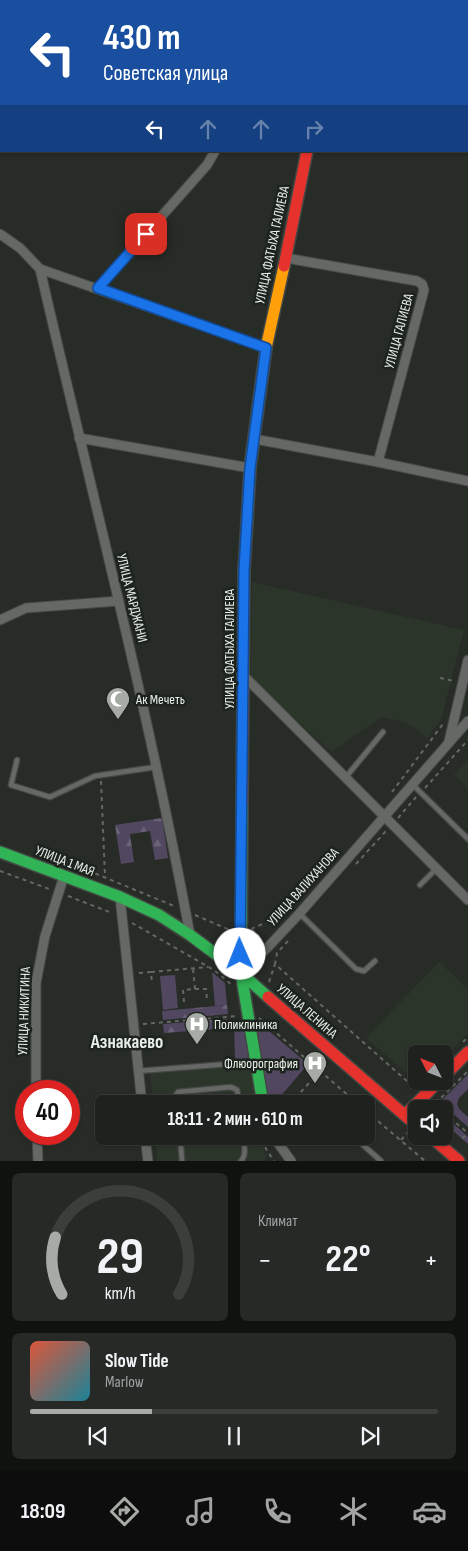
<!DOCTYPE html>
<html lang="ru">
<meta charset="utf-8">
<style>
body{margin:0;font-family:"Sofia Sans Condensed",sans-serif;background:#262926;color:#f1f3f6;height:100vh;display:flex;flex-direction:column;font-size:19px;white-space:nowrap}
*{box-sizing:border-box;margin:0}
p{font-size:16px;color:#a1a3a4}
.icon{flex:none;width:28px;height:28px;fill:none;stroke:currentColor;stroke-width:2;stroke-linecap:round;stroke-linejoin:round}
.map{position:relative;height:1161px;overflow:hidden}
.side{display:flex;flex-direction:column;gap:12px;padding:12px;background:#101210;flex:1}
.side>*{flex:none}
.hud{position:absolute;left:0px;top:0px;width:469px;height:152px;box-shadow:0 1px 4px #0004,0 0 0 1px #3c3e3b;background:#1a4fa0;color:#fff;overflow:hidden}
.needle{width:32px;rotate:312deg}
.fabs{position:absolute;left:408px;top:1045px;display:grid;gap:10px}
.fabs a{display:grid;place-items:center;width:45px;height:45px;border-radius:8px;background:#1e211d;box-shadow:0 1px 4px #0004,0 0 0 1px #3c3e3b;font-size:25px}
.speed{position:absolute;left:15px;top:1080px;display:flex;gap:10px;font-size:25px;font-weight:700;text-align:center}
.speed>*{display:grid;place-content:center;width:65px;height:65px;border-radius:50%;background:#1e211d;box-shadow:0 1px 4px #0004,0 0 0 1px #3c3e3b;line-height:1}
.speed .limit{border:8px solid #d22;background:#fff;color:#111}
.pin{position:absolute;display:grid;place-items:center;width:42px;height:42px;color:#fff;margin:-21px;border-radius:10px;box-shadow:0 2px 8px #0006}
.me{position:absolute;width:55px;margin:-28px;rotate:359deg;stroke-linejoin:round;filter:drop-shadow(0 0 4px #0008)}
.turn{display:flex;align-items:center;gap:18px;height:105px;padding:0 20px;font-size:22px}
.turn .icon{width:65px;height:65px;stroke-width:2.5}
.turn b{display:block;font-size:35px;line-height:42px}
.lanes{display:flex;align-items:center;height:48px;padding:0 20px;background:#0003;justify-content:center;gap:25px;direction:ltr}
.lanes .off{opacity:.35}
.big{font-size:38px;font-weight:700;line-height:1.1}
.side .widget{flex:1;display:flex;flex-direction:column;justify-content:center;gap:8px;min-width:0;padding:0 18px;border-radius:8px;background:#262926}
.side .dial{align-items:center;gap:0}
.dial svg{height:130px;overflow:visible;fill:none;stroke:#3c3e3b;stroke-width:7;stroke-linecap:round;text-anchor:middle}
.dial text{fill:#f1f3f6;stroke:none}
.song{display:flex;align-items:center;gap:15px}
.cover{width:60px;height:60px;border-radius:8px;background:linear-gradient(135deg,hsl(10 70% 55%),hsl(190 70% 35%))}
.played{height:5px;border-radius:2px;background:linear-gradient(90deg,#a6aba6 30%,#3c3e3b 30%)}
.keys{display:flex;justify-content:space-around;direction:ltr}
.heat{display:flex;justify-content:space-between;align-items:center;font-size:28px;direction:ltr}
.side .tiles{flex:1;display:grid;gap:12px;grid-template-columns:1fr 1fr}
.widget:last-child{grid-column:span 2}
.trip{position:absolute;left:95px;top:1095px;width:280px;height:50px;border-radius:8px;background:#1e211d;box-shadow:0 1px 4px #0004,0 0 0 1px #3c3e3b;font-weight:700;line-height:50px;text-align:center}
.tab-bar{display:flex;height:80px;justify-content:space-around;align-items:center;background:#0c0d0c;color:#a1a3a4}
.tab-bar .icon{width:35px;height:35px}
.tab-bar .current{color:#a6aba6}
.tab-bar b{font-size:22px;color:#f1f3f6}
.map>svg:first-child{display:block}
.built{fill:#2b352a}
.green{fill:#524760}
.forest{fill:url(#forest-firs)}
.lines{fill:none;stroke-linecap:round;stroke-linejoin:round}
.stream{stroke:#190b25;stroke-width:2.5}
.lane-casing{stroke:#444844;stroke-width:7}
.street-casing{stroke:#444844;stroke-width:11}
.fast-casing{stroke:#444844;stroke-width:14}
.slow-casing{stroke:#444844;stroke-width:14}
.jam-casing{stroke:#444844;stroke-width:14}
.path{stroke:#646763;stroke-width:2;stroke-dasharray:4 4;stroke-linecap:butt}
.lane{stroke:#656865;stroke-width:4.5}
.street{stroke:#656865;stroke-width:9}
.fast{stroke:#30b455;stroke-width:11}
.slow{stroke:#ff9f0a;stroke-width:11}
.jam{stroke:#e5322d;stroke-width:11}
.route-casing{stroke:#114b97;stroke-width:12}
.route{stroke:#1a73e8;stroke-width:9}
.labels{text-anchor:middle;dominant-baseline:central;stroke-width:5;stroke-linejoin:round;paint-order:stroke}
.street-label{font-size:14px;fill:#eaefea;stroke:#1d231d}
.poi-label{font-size:14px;fill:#eaefea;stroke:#1d231d;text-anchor:start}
.district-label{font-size:19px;font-weight:bold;fill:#eaefea;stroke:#1d231d}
</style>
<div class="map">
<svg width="468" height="1161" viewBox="0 0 468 1161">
<defs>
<pattern id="forest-firs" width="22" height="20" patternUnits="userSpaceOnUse" patternTransform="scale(1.25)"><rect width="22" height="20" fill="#524760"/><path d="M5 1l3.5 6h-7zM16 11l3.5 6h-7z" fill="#6b6277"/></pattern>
</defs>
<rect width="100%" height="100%" fill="#282c27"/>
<g class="built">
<path d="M 252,582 L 464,630 L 441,720 L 427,738 L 407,723 L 382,717 L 331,752 L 251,678 Z"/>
<path d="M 468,760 L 468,788 L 454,775 Z"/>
<path d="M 439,962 L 468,989 L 468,1033 L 444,1058 L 444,1054 L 416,1054 L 416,1081 L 420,1081 L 418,1083 L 366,1038 Z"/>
<path d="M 252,1066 L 257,1104 L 153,1104 L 150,1073 Z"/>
<path d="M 155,1136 L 262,1136 L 266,1159 L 263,1161 L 157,1161 Z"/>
</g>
<g class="green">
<path d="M 212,972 L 225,983 L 227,1005 L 215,1006 Z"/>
<path d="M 175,975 L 178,1008 L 163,1010 L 160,976 Z"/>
<path d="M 242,1020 L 244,1021 L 250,1055 L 247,1058 L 237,1060 L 235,1058 L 234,1024 L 236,1021 Z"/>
<path d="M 257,1021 L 308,1064 L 274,1104 L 269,1104 L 256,1022 Z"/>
<path d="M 468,1074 L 468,1089 L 459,1098 L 457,1104 L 459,1109 L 468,1117 L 468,1127 L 440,1102 Z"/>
<path d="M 444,1115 L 468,1137 L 468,1144 L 452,1130 L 448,1135 L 444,1131 Z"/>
</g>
<g class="forest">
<path d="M 162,818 L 168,858 L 155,860 L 150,831 L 130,834 L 134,862 L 121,864 L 115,825 Z"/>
<path d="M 227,1005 L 228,1014 L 163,1020 L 162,1011 Z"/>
<path d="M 228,1019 L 229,1028 L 164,1033 L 163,1024 Z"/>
</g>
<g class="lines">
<g class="stream">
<path d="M 118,1 L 119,0"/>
<path d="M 0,91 L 1,90"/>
</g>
<g class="lane-casing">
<g id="lane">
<path d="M 17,760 L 11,785 L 50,797 L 95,776 L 156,767"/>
<path d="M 346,777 L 383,732"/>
<path d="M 412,784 L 468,839"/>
<path d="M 420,885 L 436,869"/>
<path d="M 300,914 L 356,969 L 364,971 L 375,961"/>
<path d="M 138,1071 L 255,1062"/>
<path d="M 176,1104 L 176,1095 L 178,1092 L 231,1087 L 237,1090 L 240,1104"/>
<path d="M 180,1136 L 182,1161"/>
<path d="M 353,1136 L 381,1161"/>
<path d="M 241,1161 C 247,1155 244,1144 243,1136"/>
</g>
</g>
<g class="street-casing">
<g id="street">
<path d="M 299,1 L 300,0"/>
<path d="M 332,1 L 332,0"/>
<path d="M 0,234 L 20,248 L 40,269 L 266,348"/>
<path d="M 286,258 L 417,281 L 422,284 L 424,290 L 378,462"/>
<path d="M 40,269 C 91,491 149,711 190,935"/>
<path d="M 98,288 L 207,165 L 215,151"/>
<path d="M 79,438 L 250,468"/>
<path d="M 254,439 L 378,462 L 468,481"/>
<path d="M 0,620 L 26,608 L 119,601"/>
<path d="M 244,676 L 468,900"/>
<path d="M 449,741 L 468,660"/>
<path d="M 120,897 L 142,1104"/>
<path d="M 241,973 L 269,946 L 299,914 L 468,721"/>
<path d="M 36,1091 L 36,983 L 45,936 L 64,876"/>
<path d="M 37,1134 L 38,1161"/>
<path d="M 145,1136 L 148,1161"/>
<path d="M 273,1136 L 291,1161"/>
</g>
</g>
<g class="fast-casing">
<g id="fast">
<path d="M 242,805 L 241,973 L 263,1104"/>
<path d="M 0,852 L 120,897 L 159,915 L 190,935 L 241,973 L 268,997"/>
</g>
</g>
<g class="slow-casing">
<path id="slow" d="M 247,522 L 250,468 L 266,348 L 284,266"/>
</g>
<g class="jam-casing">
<g id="jam">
<path d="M 284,266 L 307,151"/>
<path d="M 242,805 L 244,571 L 247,522"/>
<path d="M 268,997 L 416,1125"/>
<path d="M 444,1076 L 468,1052"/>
<path d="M 405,1115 L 439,1081"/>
<path d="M 430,1136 L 459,1161"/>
</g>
</g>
<g class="path">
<path d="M 440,678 L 454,681"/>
<path d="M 101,781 L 105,876"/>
<path d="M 425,788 L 468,740"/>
<path d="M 392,792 L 443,724"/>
<path d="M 398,818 L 416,797"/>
<path d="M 36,849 L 174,906"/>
<path d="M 356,864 L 386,831"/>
<path d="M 0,871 L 52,890"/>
<path d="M 68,896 L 112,913"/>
<path d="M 195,915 L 232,931"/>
<path d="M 132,923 L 214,970 L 232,985"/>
<path d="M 251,929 L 286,914"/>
<path d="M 251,929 L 262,939"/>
<path d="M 288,941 L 277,953 L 275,964 L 417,1090"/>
<path d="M 151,972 L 208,967"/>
<path d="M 139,973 L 151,972 L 152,984"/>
<path d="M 269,982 L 275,964"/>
<path d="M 195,989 L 206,989 L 207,1000"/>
<path d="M 184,1002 L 183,990 L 195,989 L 193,968"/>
<path d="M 259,1018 L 358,1104"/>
<path d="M 143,1024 L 238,1016"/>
<path d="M 463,1042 L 468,1037"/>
<path d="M 432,1103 L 439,1109"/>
<path d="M 290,1104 L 320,1071"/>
<path d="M 430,1109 L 468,1071"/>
<path d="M 366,1111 L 425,1161"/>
<path d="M 444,1113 L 468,1133"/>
<path d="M 462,1138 L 468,1135"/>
<path d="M 264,1139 L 266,1149 L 274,1161"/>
<path d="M 401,1140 L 409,1131"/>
</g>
<use href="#lane" class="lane"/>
<use href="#street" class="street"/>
<use href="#fast" class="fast"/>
<use href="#slow" class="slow"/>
<use href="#jam" class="jam"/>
</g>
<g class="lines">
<g class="route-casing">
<path id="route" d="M 146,234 L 98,288 L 266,348 L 250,468 L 244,571 L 240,954"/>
</g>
<use href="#route" class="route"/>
</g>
<defs>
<g id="mosque-pin" transform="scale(1.25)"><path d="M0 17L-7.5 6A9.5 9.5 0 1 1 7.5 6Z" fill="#a6aba6" stroke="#1d231d"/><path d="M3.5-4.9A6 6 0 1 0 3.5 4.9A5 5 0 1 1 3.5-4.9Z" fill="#fff"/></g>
<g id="hospital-pin" transform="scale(1.25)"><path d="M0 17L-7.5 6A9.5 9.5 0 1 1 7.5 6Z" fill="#a6aba6" stroke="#1d231d"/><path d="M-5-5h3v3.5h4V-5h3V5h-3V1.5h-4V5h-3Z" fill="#fff"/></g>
</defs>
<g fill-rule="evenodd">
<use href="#mosque-pin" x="118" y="699"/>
<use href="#hospital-pin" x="197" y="1024"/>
<use href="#hospital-pin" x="315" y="1063"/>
</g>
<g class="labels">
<g class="street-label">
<text transform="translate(272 245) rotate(-78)">УЛИЦА ФАТЫХА ГАЛИЕВА</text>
<text transform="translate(399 331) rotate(-75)">УЛИЦА ГАЛИЕВА</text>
<text transform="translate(132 598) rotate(76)">УЛИЦА МАРДЖАНИ</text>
<text transform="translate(229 649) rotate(-90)">УЛИЦА ФАТЫХА ГАЛИЕВА</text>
<text transform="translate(65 861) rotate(21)">УЛИЦА 1 МАЯ</text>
<text transform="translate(303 887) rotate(-48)">УЛИЦА ВАЛИХАНОВА</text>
<text transform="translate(24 1011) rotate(-88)">УЛИЦА НИКИТИНА</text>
<text transform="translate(307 1011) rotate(41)">УЛИЦА ЛЕНИНА</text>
</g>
<g class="poi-label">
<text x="136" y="699">Ак Мечеть</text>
<text x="214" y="1024">Поликлиника</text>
<text x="298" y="1063" text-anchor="end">Флюорография</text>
</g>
<g class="district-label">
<text x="127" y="1042">Азнакаево</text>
</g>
</g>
</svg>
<div class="fabs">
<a><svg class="needle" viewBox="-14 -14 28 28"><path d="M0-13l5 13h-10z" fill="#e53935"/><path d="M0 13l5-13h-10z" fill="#a1a3a4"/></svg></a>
<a><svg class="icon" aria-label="sound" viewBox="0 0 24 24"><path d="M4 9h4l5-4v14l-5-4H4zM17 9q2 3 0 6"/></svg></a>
</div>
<div class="speed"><div class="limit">40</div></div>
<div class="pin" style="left:146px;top:234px;background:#d93025"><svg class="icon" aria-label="arrive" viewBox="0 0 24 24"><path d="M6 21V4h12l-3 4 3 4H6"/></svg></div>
<svg class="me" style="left:240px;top:954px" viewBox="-20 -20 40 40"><circle r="19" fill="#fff"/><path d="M0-13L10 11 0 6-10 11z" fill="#1a73e8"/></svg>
<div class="trip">18:11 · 2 мин · 610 m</div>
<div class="hud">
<div class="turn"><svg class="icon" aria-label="left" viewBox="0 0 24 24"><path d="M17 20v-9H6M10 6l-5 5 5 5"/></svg><div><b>430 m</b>Советская улица</div></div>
<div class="lanes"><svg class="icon" aria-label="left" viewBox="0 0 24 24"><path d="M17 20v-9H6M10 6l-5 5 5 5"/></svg><svg class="icon off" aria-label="ahead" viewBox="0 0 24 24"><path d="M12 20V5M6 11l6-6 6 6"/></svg><svg class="icon off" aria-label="ahead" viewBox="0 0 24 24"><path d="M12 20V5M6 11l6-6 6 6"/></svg><svg class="icon off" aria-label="right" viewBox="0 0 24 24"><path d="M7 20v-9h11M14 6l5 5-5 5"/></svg></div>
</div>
</div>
<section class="side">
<div class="tiles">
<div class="widget dial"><svg viewBox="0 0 100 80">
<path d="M14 69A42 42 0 1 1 86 69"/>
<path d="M14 69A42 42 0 0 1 10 34" stroke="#a6aba6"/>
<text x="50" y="56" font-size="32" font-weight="700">29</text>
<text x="50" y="72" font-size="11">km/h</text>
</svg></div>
<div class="widget"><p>Климат</p>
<div class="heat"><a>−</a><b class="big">22°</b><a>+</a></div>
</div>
<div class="widget">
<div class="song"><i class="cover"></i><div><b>Slow Tide</b><p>Marlow</p></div></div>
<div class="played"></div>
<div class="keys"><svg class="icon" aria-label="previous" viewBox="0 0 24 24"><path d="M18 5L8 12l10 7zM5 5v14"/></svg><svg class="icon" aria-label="pause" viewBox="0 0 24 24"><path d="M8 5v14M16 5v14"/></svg><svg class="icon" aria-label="next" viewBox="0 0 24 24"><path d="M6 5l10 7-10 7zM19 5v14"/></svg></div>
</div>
</div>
</section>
<nav class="tab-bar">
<b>18:09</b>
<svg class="icon current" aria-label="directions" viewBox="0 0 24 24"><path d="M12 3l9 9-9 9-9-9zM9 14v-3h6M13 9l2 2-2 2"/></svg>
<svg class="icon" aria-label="music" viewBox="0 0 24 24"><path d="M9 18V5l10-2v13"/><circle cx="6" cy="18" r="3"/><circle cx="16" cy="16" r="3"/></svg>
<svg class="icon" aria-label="phone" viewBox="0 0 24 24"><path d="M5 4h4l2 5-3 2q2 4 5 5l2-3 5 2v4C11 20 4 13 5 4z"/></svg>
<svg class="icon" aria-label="climate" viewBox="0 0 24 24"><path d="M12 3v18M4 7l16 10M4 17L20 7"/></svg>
<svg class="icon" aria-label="car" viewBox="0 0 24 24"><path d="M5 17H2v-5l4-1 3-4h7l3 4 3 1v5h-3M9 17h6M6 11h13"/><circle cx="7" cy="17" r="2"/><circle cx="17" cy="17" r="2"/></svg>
</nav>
